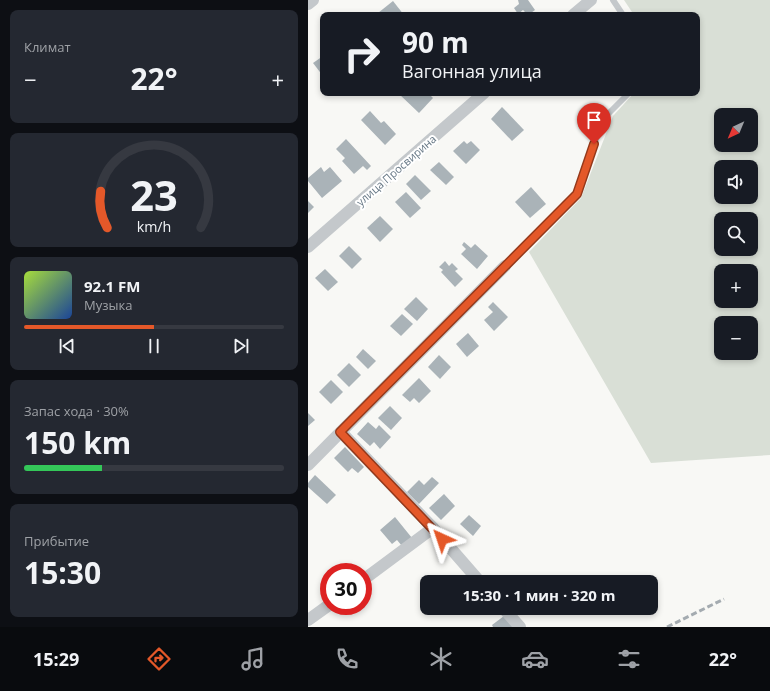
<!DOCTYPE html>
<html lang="ru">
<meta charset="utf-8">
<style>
body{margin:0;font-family:"Open Sans",sans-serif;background:#242831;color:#f1f3f6;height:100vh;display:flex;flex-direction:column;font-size:15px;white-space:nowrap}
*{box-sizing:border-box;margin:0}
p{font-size:13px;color:#9ea1a6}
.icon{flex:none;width:22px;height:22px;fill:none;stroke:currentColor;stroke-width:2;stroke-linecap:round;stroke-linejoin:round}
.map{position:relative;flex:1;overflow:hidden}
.details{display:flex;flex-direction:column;gap:10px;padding:10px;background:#0d0f14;width:308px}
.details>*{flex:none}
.guide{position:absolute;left:12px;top:12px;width:380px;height:84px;border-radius:8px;box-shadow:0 2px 6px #0003;background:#171b24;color:#f1f3f6;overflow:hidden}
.needle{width:26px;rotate:224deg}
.tools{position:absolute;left:406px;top:108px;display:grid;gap:8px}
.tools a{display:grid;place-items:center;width:44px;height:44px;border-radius:8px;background:#171b24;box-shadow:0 2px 6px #0003;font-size:20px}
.speed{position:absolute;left:12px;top:563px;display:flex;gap:8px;font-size:20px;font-weight:700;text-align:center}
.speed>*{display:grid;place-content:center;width:52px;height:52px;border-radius:50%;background:#171b24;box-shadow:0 2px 6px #0003;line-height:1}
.speed .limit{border:6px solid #d22;background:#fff;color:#111}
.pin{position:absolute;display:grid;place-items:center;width:34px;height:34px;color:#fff;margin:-41px -17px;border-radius:50% 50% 50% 0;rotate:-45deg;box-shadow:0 0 4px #0007}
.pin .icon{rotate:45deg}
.me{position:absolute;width:44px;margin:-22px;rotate:318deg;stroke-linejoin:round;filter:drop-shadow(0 0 3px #0008)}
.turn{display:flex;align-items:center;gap:14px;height:84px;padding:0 16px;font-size:18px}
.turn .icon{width:52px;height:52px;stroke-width:2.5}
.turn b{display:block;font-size:28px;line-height:34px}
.big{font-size:30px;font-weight:700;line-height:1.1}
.details .widget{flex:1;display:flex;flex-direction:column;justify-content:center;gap:6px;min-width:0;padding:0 14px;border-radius:8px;background:#242831}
.details .dial{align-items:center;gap:0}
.dial svg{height:104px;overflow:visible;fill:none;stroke:#363941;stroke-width:7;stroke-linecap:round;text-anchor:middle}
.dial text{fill:#f1f3f6;stroke:none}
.song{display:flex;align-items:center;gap:12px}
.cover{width:48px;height:48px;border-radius:6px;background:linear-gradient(135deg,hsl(80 70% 55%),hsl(220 70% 35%))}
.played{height:4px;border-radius:2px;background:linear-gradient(90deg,#e45829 50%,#363941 50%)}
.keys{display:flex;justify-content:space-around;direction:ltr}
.heat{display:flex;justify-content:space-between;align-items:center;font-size:22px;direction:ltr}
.charge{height:6px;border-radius:3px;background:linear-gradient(90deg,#34c759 30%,#363941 0)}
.trip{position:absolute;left:112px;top:575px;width:238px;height:40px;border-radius:8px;background:#171b24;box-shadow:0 2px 6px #0003;font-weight:700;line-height:40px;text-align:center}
.menu{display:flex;height:64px;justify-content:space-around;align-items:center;background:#090b0e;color:#9ea1a6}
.menu .icon{width:28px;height:28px}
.menu .on{color:#e45829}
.menu b{font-size:18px;color:#f1f3f6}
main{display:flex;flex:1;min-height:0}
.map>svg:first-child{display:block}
.green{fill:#d9dfd6;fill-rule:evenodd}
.building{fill:#aab3b8}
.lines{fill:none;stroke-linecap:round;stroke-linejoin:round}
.lane{stroke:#c4c8cb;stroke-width:6}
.street{stroke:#c4c8cb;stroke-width:12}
.rail{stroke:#a4abb0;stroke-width:3;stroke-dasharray:6 3;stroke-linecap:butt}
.route-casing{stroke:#94391b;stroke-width:10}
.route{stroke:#e45829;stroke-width:7}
.labels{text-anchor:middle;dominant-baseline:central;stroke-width:4;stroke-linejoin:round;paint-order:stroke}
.street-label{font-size:11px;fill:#677886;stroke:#fff}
</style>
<main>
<section class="details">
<div class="widget"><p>Климат</p>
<div class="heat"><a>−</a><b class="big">22°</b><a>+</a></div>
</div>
<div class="widget dial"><svg viewBox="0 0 100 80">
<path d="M14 69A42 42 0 1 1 86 69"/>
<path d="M14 69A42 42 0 0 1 9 41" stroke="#e45829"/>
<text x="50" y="56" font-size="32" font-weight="700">23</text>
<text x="50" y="72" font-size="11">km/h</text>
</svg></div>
<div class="widget">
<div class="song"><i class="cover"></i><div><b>92.1 FM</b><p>Музыка</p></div></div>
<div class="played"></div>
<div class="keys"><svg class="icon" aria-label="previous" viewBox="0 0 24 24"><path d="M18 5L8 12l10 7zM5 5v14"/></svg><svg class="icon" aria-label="pause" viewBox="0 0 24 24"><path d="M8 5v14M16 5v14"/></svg><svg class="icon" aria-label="next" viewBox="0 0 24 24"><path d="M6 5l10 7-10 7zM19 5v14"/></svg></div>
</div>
<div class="widget"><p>Запас хода · 30%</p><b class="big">150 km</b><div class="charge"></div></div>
<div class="widget"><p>Прибытие</p><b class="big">15:30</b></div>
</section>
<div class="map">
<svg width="462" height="627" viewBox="0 0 462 627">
<rect width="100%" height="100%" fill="#f8f8f5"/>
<path class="green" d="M 316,0 L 462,0 L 462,455 L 343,463 L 221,252 L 273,198 L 305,116 L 326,93 L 389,93 L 389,15 L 326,15 ZM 413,115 L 443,115 L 443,145 L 413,145 ZM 413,167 L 443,167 L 443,197 L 413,197 ZM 413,219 L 443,219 L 443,249 L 413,249 ZM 413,271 L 443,271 L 443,301 L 413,301 ZM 413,323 L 443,323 L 443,353 L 413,353 Z"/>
<g class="building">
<path d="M 210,0 L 220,0 L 227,10 L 220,15 L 215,10 L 210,14 L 206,8 L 211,4 Z"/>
<path d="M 85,1 L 96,15 L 72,15 L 70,13 Z"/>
<path d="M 15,56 L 15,76 L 5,63 Z"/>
<path d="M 90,93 L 120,93 L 125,98 L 111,113 Z"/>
<path d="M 194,107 L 216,130 L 204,141 L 183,119 Z"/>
<path d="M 62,111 L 73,123 L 76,121 L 88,134 L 77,145 L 53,120 Z"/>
<path d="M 38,139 L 63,166 L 59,170 L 55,166 L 46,174 L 34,161 L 37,158 L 28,149 Z"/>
<path d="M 156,141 L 159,144 L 163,141 L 172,150 L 158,164 L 145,151 Z"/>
<path d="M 131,162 L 146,177 L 138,185 L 122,170 Z"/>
<path d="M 13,167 L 16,172 L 22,167 L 34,181 L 14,198 L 0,181 L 0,178 Z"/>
<path d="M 107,175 L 123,191 L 113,200 L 98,184 Z"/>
<path d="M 223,187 L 238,204 L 222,218 L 207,202 Z"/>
<path d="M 98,192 L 113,208 L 102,218 L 87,202 Z"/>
<path d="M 0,201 L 6,207 L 0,213 Z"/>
<path d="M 72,216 L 85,229 L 72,242 L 59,228 Z"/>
<path d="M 156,242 L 163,248 L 167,244 L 180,256 L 169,269 L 153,254 L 158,249 L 154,245 Z"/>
<path d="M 41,246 L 54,259 L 44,269 L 31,256 Z"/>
<path d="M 137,261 L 141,266 L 144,263 L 150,269 L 147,271 L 155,279 L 147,287 L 133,272 L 135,270 L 131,267 Z"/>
<path d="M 17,269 L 30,282 L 20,291 L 7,278 Z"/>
<path d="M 108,297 L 120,309 L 109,321 L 96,309 Z"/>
<path d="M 185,302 L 200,317 L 186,331 L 176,320 L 185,312 L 180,307 Z"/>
<path d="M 94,314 L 105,324 L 93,336 L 82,326 Z"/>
<path d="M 160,333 L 171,346 L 159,357 L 148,344 Z"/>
<path d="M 55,349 L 68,361 L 60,369 L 48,357 Z"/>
<path d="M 131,355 L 143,367 L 132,379 L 120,367 Z"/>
<path d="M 41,363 L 53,375 L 41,387 L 29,375 Z"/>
<path d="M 111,378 L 123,391 L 111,403 L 106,398 L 102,402 L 94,395 Z"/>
<path d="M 23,380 L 35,392 L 23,404 L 11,392 Z"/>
<path d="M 82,406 L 94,418 L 83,430 L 70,418 Z"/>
<path d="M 0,413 L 7,420 L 0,426 Z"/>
<path d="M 60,422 L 68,429 L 71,425 L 83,437 L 72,449 L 66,442 L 62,446 L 49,434 Z"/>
<path d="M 37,447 L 56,467 L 50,473 L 44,468 L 40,472 L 26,458 Z"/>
<path d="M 7,475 L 28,495 L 19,504 L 0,487 L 0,483 Z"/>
<path d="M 124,477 L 131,483 L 111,504 L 99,492 L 111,480 L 116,485 Z"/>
<path d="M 136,494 L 147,506 L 133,520 L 121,508 Z"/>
<path d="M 161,515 L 173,526 L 165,536 L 152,524 Z"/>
<path d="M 87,517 L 104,538 L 94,546 L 89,540 L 84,544 L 72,530 Z"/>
<path d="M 196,616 L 205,627 L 185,627 L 184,625 Z"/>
</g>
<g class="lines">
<g class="lane">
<path d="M 305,0 L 315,15"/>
<path d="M 197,266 L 269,194 L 295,119 L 321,93"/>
</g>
<g class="street">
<path d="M 0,4 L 5,0"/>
<path d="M 265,15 L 283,0"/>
<path d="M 0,247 L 176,93"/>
<path d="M 33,432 L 125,528 L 55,580"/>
<path d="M 0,465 L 197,266"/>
<path d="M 125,528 L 172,582"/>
<path d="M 195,608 L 212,627"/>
<path d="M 0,620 L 21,605"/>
</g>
<path class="rail" d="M 359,627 L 416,599"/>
</g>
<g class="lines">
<g class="route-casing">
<path id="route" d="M 134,539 L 32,432 L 269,194 L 286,144"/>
</g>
<use href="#route" class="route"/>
</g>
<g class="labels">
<g class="street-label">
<text transform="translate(88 170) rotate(-41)">улица Просвирина</text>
</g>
</g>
</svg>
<div class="tools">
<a><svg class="needle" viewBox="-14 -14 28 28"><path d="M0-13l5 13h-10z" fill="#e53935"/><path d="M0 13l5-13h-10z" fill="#9ea1a6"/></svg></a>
<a><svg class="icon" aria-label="sound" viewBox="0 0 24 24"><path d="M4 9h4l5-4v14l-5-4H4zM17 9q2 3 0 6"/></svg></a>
<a><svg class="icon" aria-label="search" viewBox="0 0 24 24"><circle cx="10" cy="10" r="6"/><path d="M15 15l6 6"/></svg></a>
<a>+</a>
<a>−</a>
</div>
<div class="speed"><div class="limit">30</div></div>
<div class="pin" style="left:286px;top:144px;background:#d93025"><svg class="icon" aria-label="arrive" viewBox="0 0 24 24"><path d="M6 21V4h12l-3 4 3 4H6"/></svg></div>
<svg class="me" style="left:134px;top:539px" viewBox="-20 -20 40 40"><path d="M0-17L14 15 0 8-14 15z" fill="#e45829" stroke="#fff" stroke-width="4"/></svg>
<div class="trip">15:30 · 1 мин · 320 m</div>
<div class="guide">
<div class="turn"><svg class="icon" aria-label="right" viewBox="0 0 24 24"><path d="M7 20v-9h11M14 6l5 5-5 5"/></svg><div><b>90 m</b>Вагонная улица</div></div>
</div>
</div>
</main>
<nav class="menu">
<b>15:29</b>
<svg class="icon on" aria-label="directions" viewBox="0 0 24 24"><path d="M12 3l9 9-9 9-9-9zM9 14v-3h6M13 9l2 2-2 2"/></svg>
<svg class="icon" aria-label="music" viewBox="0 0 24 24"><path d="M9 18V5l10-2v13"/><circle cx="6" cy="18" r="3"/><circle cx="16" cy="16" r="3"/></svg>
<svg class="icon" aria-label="phone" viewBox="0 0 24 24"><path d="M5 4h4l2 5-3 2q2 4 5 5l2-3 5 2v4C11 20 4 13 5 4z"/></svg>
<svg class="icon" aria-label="climate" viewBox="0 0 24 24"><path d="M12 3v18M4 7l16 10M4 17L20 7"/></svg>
<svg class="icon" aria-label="car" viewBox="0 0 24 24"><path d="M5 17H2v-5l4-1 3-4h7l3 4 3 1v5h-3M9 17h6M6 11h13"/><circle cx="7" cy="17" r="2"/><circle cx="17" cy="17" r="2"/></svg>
<svg class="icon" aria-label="filters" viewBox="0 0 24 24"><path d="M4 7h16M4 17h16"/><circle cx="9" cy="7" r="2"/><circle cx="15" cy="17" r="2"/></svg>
<b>22°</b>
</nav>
